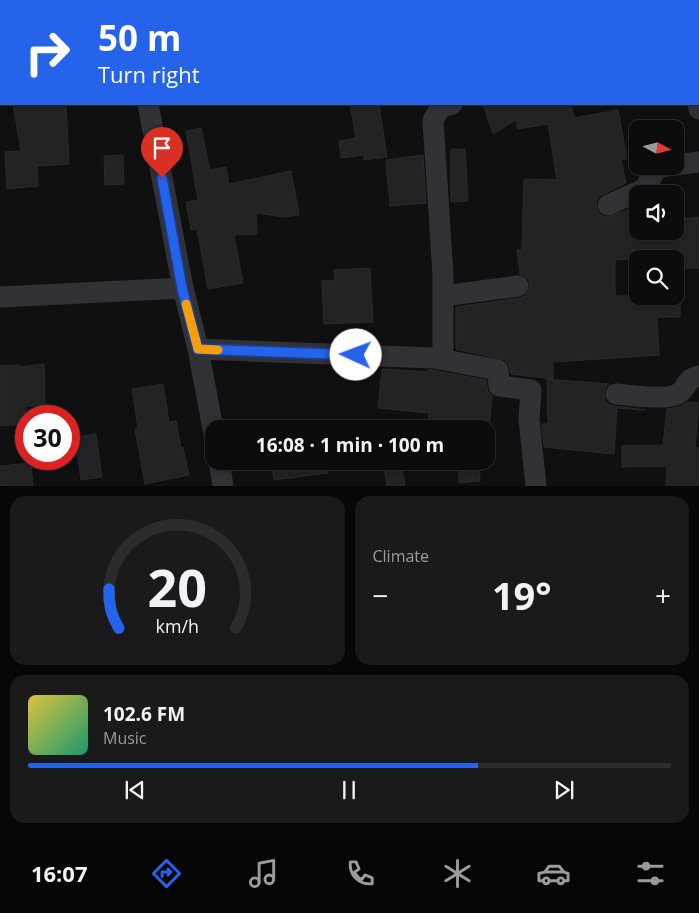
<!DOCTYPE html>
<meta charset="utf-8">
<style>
body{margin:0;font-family:"Open Sans",sans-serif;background:#1a1a1b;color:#f1f3f6;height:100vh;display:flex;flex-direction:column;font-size:19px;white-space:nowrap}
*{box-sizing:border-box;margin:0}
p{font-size:16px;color:#9a9b9d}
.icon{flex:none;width:28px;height:28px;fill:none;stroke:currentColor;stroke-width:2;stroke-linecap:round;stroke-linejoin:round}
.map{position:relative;height:486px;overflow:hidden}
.panel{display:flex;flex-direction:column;gap:10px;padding:10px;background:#070707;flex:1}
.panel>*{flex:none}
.top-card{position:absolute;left:0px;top:0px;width:700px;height:105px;box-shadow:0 2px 8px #0003,0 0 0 1px #2c2c2e;background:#2563eb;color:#fff;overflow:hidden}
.needle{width:32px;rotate:97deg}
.tools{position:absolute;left:629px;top:120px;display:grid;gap:10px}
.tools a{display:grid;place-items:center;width:55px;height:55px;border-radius:10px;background:#0c0c0d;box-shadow:0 2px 8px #0003,0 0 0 1px #2c2c2e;font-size:25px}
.speed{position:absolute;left:15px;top:405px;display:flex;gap:10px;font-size:25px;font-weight:700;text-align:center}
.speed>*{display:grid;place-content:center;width:65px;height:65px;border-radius:50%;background:#0c0c0d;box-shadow:0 2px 8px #0003,0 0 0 1px #2c2c2e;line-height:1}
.speed .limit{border:8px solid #d22;background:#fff;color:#111}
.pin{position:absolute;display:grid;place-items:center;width:42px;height:42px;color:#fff;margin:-51px -21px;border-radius:50% 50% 50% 0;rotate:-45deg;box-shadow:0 0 5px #0007}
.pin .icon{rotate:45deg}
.me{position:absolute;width:55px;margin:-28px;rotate:272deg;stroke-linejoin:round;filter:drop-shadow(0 0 4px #0008)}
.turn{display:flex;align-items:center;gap:18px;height:105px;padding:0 15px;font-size:22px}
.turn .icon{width:65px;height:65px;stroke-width:2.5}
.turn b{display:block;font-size:35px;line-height:42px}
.big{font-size:38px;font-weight:700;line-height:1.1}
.panel .widget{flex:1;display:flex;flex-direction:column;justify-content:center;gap:8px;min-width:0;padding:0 18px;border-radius:15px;background:#1a1a1b}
.panel .dial{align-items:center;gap:0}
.dial svg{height:130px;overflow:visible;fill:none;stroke:#2c2c2e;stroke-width:7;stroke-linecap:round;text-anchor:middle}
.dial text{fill:#f1f3f6;stroke:none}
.song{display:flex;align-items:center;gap:15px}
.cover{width:60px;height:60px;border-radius:8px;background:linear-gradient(135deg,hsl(50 70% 55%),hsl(160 70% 35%))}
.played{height:5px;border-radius:2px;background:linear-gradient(90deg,#2563eb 70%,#2c2c2e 70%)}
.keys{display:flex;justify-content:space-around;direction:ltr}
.heat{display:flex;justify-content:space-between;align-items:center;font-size:28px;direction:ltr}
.panel .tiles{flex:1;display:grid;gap:10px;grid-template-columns:1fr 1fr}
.widget:last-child{grid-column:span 2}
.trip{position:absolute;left:205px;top:420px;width:290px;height:50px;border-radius:15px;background:#0c0c0d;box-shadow:0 2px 8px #0003,0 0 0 1px #2c2c2e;font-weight:700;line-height:50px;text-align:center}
.tabs{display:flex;height:80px;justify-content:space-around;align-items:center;background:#050505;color:#9a9b9d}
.tabs .icon{width:35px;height:35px}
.tabs .on{color:#2563eb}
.tabs b{font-size:22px;color:#f1f3f6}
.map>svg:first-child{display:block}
.building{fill:#232325;stroke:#2a2a2d}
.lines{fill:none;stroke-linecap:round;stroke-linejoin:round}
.path{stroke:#37393d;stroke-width:3;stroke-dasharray:2.5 4;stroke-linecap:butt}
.minor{stroke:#313236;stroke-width:21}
.route-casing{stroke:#184099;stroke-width:12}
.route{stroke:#2563eb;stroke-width:9}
.slow{stroke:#f59e0b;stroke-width:9}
</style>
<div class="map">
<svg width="699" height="486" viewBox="0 0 699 486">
<rect width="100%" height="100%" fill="#101011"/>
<g class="building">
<path d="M 13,104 L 66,104 L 69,164 L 37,166 L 38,186 L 7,189 L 5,152 L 21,151 Z"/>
<path d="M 350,104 L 379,104 L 387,157 L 364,160 L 364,155 L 341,158 L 339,141 L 356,138 Z"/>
<path d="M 483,104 L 571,104 L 574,118 L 618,110 L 627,159 L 621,160 L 626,183 L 598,197 L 596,203 L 597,210 L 601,215 L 607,217 L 631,209 L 632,215 L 638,215 L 638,231 L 675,231 L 675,220 L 699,217 L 699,268 L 675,268 L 675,259 L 662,259 L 663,256 L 615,260 L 615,296 L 680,296 L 680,317 L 657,317 L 659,355 L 553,362 L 553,379 L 511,374 L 509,364 L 505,360 L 456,349 L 456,307 L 520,298 L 525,296 L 529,291 L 530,285 L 528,279 L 520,274 L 517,250 L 522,250 L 524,179 L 557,180 L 548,124 L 518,129 L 516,120 L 493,134 Z"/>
<path d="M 201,128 L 210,170 L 226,167 L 229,184 L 291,171 L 299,215 L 284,217 L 256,213 L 257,234 L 234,235 L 243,283 L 208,289 L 197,229 L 191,230 L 186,202 L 198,200 L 186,131 Z"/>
<path d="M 451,149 L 465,149 L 468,201 L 451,202 Z"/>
<path d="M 123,155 L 124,184 L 105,185 L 104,156 Z"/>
<path d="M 423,155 L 426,203 L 390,206 L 386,160 Z"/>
<path d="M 370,268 L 373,322 L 324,324 L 322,281 L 335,280 L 334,270 Z"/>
<path d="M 44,364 L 45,406 L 26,406 L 26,424 L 0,426 L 0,366 L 19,365 L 19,367 Z"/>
<path d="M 382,369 L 427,372 L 428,370 L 433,370 L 486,380 L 488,392 L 492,396 L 488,441 L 486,441 L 486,429 L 429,429 L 429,413 L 378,408 Z"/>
<path d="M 547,379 L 609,384 L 606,387 L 604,393 L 605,400 L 608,404 L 615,406 L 645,410 L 617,408 L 614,454 L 544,447 L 542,424 L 548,424 Z"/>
<path d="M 163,384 L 169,422 L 176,421 L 181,448 L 183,447 L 189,475 L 145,484 L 135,429 L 138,428 L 132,389 Z"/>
<path d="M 688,402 L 699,403 L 695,448 L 699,448 L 699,486 L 666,486 L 667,466 L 622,467 L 622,446 L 663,445 L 667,409 L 679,407 Z"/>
<path d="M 96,434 L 102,477 L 81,480 L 75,437 Z"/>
<path d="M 271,461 L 328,461 L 328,473 L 274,480 Z"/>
<path d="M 383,461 L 401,461 L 405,486 L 387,486 Z"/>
<path d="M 458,461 L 479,461 L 480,481 L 459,483 Z"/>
<path d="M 31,463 L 33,486 L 0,486 L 0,466 Z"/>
</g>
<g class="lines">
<path class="path" d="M 587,0 L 587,1"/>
<g class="minor">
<path d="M 127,0 L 127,1"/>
<path d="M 688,0 L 688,1"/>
<path d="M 0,84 L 1,84"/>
<path d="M 148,104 L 183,288 L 198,349 L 214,434"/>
<path d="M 698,104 L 699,109"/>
<path d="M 675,165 L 699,162"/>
<path d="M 608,205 L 644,189 L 657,168 L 667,166"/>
<path d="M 443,296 L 518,286"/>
<path d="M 0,297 L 183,288"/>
<path d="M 198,349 L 434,358 L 498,370 L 499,386 L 531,390 L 529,419 L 536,486"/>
<path d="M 443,359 L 443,275 L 433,120 L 440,108 L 452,104"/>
<path d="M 616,394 C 629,395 669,401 679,393 C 688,387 685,379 699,376"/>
<path d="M 219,461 L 223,486"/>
</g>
</g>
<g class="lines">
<g class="route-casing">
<path id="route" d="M 162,178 L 182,288 L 198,349 L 356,355"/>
</g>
<use href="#route" class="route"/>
<path class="slow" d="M 186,304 L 198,349 L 218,350"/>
</g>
</svg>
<div class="tools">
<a><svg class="needle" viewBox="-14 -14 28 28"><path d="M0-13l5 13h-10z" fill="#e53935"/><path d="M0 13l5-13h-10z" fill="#9a9b9d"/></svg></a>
<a><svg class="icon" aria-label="sound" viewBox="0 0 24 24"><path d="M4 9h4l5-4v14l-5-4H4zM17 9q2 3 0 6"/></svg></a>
<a><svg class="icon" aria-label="search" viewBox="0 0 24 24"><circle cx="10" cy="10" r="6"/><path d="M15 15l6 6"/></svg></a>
</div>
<div class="speed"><div class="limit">30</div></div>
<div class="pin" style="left:162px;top:178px;background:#d93025"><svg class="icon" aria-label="arrive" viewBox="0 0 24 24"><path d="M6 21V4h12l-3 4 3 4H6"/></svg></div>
<svg class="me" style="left:356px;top:355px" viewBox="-20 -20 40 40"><circle r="19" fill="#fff"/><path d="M0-13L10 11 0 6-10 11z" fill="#2563eb"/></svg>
<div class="trip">16:08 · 1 min · 100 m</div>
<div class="top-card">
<div class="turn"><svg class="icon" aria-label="right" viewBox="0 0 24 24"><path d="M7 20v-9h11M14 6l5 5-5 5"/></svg><div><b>50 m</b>Turn right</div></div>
</div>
</div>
<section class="panel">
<div class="tiles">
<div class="widget dial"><svg viewBox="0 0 100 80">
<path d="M14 69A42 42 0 1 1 86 69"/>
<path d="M14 69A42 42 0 0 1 8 45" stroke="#2563eb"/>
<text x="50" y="56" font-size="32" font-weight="700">20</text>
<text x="50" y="72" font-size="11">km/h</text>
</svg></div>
<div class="widget"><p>Climate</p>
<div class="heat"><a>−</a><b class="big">19°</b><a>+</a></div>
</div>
<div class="widget">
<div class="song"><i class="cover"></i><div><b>102.6 FM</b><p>Music</p></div></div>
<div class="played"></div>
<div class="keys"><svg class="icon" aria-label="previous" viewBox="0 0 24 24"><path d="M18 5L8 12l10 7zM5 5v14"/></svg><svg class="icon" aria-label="pause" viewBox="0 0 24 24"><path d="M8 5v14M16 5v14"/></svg><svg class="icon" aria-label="next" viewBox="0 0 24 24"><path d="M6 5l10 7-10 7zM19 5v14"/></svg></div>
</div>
</div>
</section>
<nav class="tabs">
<b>16:07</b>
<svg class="icon on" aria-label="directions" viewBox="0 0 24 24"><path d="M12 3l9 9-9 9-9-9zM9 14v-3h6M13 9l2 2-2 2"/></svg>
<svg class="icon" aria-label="music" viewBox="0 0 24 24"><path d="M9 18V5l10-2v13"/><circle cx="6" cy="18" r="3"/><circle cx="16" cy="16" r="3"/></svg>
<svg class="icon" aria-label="phone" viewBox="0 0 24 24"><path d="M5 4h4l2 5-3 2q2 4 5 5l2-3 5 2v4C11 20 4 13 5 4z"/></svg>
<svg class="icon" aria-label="climate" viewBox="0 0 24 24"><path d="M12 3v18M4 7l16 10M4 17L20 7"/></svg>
<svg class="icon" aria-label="car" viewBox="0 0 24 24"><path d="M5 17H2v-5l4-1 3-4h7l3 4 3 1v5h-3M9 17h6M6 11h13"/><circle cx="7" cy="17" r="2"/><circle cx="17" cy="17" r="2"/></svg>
<svg class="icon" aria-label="filters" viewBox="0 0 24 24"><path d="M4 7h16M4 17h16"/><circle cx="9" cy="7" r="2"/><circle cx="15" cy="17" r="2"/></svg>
</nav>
